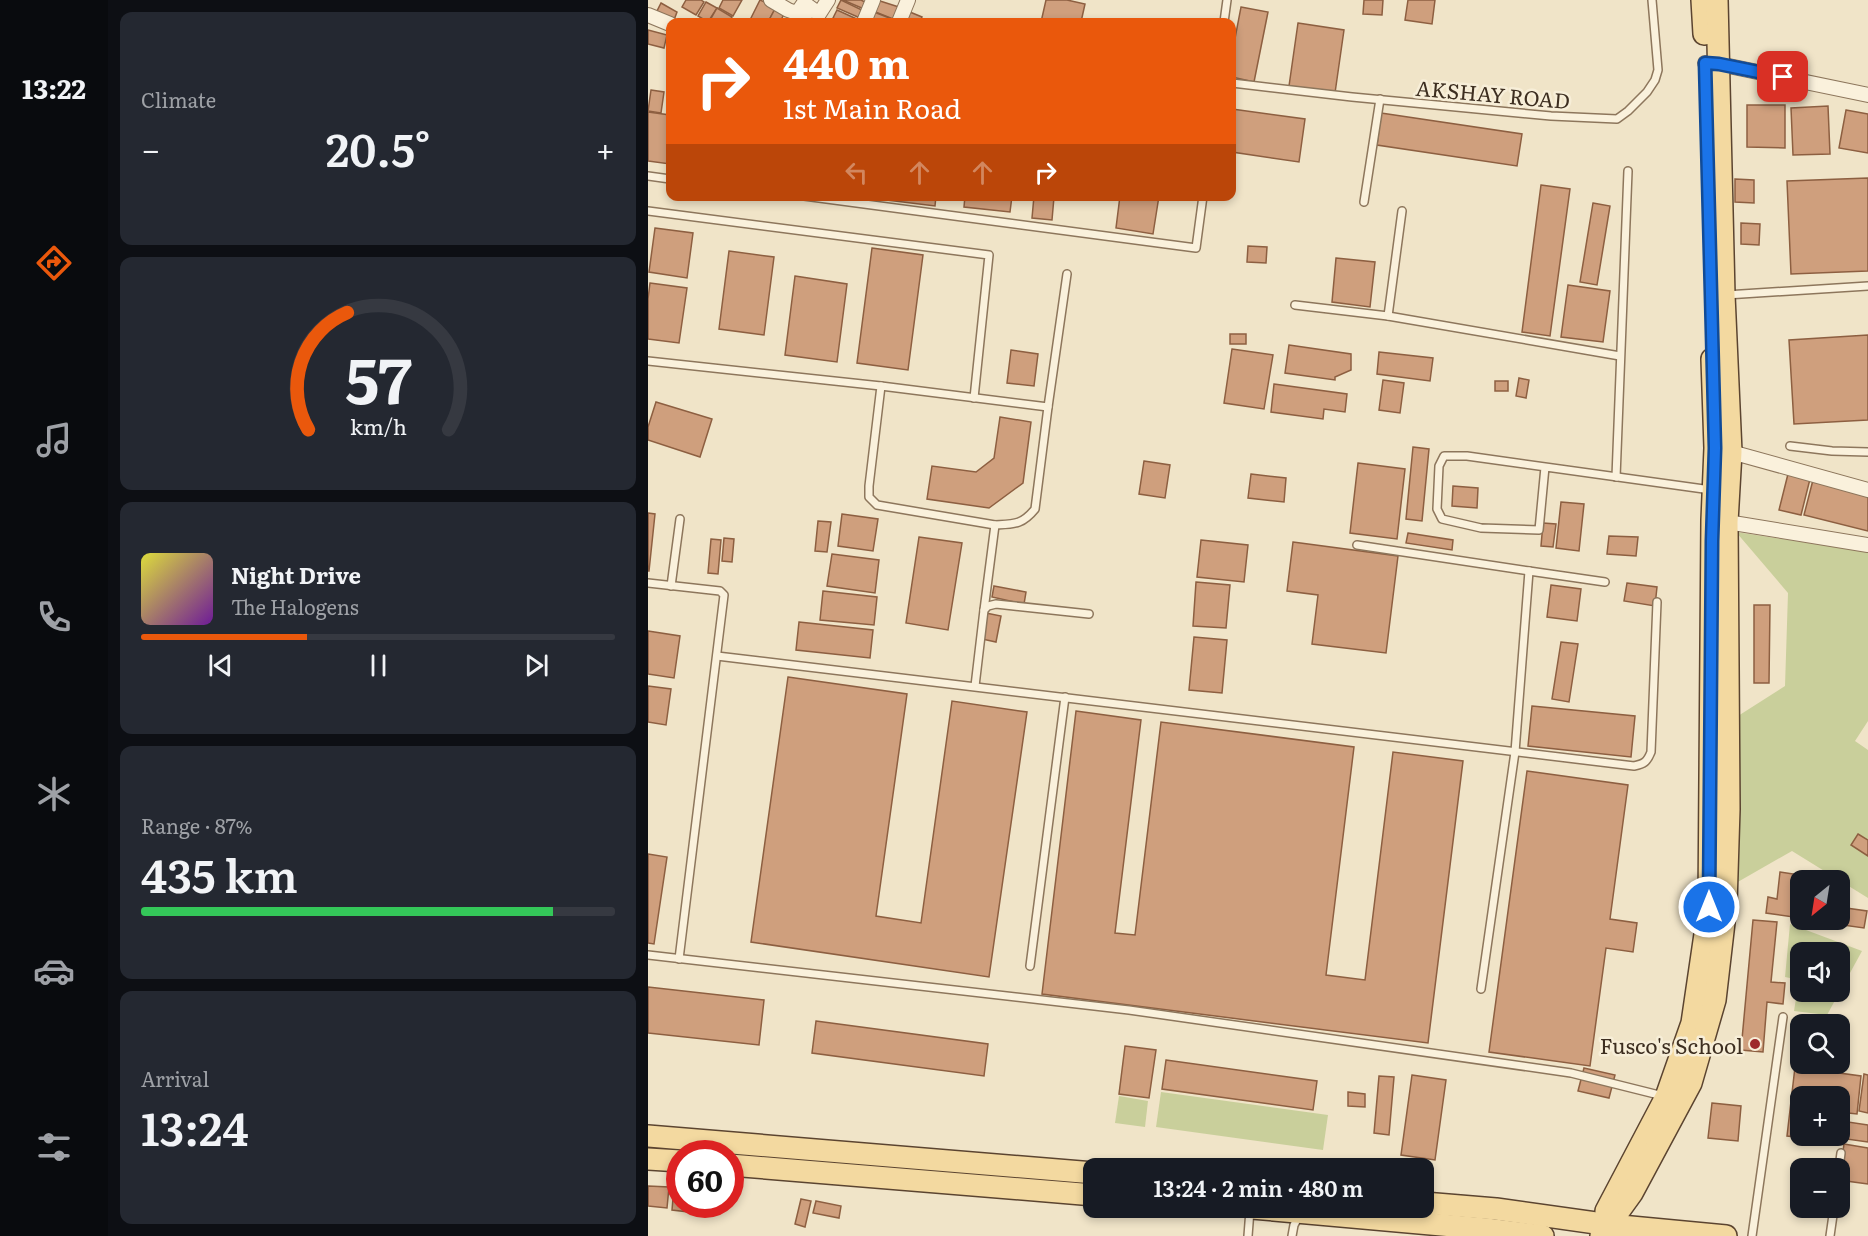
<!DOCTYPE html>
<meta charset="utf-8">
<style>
body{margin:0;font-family:Literata,serif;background:#242831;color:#f1f3f6;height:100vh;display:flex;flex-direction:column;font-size:22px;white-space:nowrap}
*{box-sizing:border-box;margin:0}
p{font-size:20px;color:#9ea1a6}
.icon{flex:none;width:33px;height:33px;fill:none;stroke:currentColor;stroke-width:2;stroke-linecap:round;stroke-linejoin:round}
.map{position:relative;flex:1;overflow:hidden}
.sheet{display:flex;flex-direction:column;gap:12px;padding:12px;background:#0d0f14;width:540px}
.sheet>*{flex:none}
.hud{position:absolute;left:18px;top:18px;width:570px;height:183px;border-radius:12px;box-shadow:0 3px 9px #0003;background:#ea580c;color:#fff;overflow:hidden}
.needle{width:39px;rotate:210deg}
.controls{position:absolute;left:1142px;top:870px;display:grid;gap:12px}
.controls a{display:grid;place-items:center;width:60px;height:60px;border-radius:12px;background:#171b24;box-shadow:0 3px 9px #0003;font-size:30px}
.speed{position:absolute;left:18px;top:1140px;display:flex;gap:12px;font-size:30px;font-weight:700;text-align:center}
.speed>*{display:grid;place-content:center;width:78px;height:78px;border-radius:50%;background:#171b24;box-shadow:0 3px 9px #0003;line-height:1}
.speed .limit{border:9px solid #d22;background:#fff;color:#111}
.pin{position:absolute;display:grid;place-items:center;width:51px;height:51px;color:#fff;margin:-26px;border-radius:12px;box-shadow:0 3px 9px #0006}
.me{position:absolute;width:66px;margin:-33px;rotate:0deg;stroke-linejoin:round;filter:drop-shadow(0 0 4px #0008)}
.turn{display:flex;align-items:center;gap:21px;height:126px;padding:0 18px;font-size:27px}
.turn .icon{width:78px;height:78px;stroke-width:2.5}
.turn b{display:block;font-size:42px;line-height:51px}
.lanes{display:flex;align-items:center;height:57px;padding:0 18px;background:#0003;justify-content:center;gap:30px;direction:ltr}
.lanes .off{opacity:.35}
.big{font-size:45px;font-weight:600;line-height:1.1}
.sheet .widget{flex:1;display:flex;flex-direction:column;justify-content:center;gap:9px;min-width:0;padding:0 21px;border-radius:12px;background:#242831}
.sheet .dial{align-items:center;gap:0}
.dial svg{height:156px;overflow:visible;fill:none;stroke:#363941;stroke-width:7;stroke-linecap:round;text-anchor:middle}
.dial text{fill:#f1f3f6;stroke:none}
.song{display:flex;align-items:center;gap:18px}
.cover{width:72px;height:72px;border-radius:9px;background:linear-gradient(135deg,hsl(60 70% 55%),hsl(280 70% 35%))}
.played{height:6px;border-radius:3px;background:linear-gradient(90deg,#ea580c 35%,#363941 35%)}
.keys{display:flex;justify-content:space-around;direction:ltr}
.heat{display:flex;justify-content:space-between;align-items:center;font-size:33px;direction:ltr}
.charge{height:9px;border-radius:4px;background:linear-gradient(90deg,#34c759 87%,#363941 0)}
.trip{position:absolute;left:435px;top:1158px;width:351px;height:60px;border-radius:12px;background:#171b24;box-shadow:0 3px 9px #0003;font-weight:600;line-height:60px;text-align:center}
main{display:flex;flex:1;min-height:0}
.menu{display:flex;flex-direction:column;width:108px;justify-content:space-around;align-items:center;background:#090b0e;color:#9ea1a6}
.menu .icon{width:42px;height:42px}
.menu .selected{color:#ea580c}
.menu b{font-size:27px;color:#f1f3f6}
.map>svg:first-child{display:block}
.green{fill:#c9cf9b;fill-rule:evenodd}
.building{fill:#cf9f7d;stroke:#8d5f41;stroke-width:1.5}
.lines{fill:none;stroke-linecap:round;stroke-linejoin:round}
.lane-casing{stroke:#8d765c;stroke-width:10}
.street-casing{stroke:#8d765c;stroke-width:16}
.primary-casing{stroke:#5b4430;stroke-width:24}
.lane{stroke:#faf1dc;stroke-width:7}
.street{stroke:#faf1dc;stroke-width:14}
.primary{stroke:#f3d9a0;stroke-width:21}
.route-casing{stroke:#114b97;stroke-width:15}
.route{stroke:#1a73e8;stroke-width:10}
.poi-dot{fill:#9e2a2b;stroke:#f7eed8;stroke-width:2}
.labels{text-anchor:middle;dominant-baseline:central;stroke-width:5;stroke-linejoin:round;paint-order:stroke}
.street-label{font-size:21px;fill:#3d2e20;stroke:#f7eed8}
.poi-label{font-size:21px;fill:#3d2e20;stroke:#f7eed8;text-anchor:end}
</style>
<main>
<nav class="menu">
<b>13:22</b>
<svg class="icon selected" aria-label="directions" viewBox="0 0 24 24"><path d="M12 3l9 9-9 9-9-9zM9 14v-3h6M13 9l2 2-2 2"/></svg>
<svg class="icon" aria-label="music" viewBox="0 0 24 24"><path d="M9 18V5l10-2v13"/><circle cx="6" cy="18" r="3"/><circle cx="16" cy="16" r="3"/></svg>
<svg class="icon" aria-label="phone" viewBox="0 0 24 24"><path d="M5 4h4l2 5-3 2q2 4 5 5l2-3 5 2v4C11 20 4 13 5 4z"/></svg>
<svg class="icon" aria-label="climate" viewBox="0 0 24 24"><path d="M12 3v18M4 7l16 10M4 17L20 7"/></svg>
<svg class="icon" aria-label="car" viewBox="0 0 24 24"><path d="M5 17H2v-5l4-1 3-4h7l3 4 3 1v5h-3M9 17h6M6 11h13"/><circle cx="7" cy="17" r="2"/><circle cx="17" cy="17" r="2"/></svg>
<svg class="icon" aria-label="filters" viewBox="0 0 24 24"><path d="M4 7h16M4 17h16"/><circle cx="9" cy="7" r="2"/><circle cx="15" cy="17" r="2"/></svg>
</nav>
<section class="sheet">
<div class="widget"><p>Climate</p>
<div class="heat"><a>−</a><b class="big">20.5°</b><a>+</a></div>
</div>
<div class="widget dial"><svg viewBox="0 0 100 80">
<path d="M14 69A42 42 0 1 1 86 69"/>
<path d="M14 69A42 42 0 0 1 34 9" stroke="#ea580c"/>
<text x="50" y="56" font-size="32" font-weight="700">57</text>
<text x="50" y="72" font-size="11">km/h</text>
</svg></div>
<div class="widget">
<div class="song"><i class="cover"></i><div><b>Night Drive</b><p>The Halogens</p></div></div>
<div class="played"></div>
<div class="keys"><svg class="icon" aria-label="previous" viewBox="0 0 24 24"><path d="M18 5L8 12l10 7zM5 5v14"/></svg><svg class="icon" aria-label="pause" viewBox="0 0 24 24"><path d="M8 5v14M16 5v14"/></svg><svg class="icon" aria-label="next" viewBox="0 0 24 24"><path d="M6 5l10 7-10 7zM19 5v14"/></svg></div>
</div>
<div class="widget"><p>Range · 87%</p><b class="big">435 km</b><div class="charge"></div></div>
<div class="widget"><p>Arrival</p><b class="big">13:24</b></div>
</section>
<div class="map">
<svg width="1220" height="1236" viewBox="0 0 1220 1236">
<rect width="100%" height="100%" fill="#f0e4c8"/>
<g class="green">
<path d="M 1088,532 L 1220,552 L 1220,721 L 1207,741 L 1220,750 L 1220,898 L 1144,851 L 1088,883 L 1090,716 L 1137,686 L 1140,593 Z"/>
<path d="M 1142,924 L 1214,951 L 1179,1015 L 1146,1011 L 1151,980 L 1137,977 ZM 1152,952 L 1191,952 L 1191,992 L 1152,992 Z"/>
<path d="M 513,1092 L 680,1115 L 675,1150 L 508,1127 Z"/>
<path d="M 471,1096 L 500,1101 L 497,1127 L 467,1123 Z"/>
</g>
<g class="building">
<path d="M 38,0 L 53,0 L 56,2 L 48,15 L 34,7 Z"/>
<path d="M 75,0 L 94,0 L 85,16 L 71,8 Z"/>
<path d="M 112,0 L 128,7 L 120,22 L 101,22 Z"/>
<path d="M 193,0 L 216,11 L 212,18 L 189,8 Z"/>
<path d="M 195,0 L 213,0 L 219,3 L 216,9 Z"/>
<path d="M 229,0 L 254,8 L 250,21 L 225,11 Z"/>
<path d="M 398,0 L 419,0 L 437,4 L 433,22 L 393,22 Z"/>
<path d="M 716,0 L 735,0 L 734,15 L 715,14 Z"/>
<path d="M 760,0 L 787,0 L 784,24 L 757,20 Z"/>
<path d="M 58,2 L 69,8 L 60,22 L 50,16 Z"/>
<path d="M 13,3 L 29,12 L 26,20 L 9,11 Z"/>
<path d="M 128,7 L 137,12 L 132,22 L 120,22 Z"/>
<path d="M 593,7 L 620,12 L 606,82 L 584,77 L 584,54 Z"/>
<path d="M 69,8 L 84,17 L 81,22 L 61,22 Z"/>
<path d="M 189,10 L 211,20 L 211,22 L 195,22 L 185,18 Z"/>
<path d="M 257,10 L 274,17 L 272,22 L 252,22 Z"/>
<path d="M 226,12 L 249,21 L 249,22 L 222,22 Z"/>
<path d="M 650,23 L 696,30 L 687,93 L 641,86 Z"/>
<path d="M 0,30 L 19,35 L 16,48 L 0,44 Z"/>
<path d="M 3,90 L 16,92 L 13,113 L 0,111 Z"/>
<path d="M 1099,105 L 1137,105 L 1137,148 L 1099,147 Z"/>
<path d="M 1180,106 L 1182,154 L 1145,155 L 1143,108 Z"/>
<path d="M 584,109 L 657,119 L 651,162 L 584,152 Z"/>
<path d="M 1198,110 L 1220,114 L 1220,153 L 1191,148 Z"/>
<path d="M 0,112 L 22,115 L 22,164 L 0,161 Z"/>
<path d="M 733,113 L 874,134 L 869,166 L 729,145 Z"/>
<path d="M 1220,178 L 1220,271 L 1143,274 L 1139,181 Z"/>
<path d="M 1087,179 L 1106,180 L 1106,203 L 1087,202 Z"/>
<path d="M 893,185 L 922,189 L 902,336 L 874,332 Z"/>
<path d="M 231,196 L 288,196 L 287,206 L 231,199 Z"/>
<path d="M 317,196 L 364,196 L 362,212 L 316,207 Z"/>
<path d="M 386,196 L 406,197 L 404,220 L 384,218 Z"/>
<path d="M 472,196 L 511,196 L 505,234 L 468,228 Z"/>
<path d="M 945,203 L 962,206 L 949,285 L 932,282 Z"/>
<path d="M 1093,223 L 1112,224 L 1111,245 L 1093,244 Z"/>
<path d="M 7,228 L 45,233 L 39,278 L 1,272 Z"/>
<path d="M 600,246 L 619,247 L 618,263 L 599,262 Z"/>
<path d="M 224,248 L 275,255 L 260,370 L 209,363 Z"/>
<path d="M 81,251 L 126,257 L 116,335 L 71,329 Z"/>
<path d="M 688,258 L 727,262 L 722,307 L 684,302 Z"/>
<path d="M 147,276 L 199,284 L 189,362 L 137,355 Z"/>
<path d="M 2,283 L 39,288 L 31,343 L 0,339 L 0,299 Z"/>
<path d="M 920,285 L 962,291 L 955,342 L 913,337 Z"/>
<rect x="582" y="334" width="16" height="10"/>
<path d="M 1220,335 L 1220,420 L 1146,424 L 1141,340 Z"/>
<path d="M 641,345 L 703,354 L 703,370 L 687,377 L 687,380 L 637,373 Z"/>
<path d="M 584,349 L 625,355 L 616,409 L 576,403 Z"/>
<path d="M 363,350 L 390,354 L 386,386 L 359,383 Z"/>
<path d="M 731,352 L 785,358 L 782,381 L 729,374 Z"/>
<path d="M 871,378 L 881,380 L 878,398 L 868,396 Z"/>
<path d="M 735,380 L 756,383 L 752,413 L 731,410 Z"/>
<rect x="847" y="381" width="13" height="10"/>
<path d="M 626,384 L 699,394 L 697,412 L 676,409 L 675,419 L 623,412 Z"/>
<path d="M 8,402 L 64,419 L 52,457 L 0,440 L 0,427 Z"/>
<path d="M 352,417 L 383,422 L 375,483 L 341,508 L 279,499 L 284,466 L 328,472 L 346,458 Z"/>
<path d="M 765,447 L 781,449 L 774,521 L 758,519 Z"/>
<path d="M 496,461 L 522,465 L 517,498 L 491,494 Z"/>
<path d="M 710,463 L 757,469 L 749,539 L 702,533 Z"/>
<path d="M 603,474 L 638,478 L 636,502 L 600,498 Z"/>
<path d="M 1140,474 L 1162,479 L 1153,515 L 1131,510 Z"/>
<path d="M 1165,480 L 1220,494 L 1220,531 L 1156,515 Z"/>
<path d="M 805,486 L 830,488 L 829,508 L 804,506 Z"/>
<path d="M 913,502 L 936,504 L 931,551 L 908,548 Z"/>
<path d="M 0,513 L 7,514 L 1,571 L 0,571 Z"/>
<path d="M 194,514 L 230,519 L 225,551 L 190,546 Z"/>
<path d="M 170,521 L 183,522 L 179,552 L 167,551 Z"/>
<path d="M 895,523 L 908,524 L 905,547 L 893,546 Z"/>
<path d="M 760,533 L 805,540 L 804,550 L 758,543 Z"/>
<path d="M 961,536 L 990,537 L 988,556 L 959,554 Z"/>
<path d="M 271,537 L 314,543 L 300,630 L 258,623 Z"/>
<path d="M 76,538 L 86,539 L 84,562 L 74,561 Z"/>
<path d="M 63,539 L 73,540 L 70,574 L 60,573 Z"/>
<path d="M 553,540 L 600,545 L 596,582 L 549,577 Z"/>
<path d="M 645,542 L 750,556 L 738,653 L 664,644 L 670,595 L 639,591 Z"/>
<path d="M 184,554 L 231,560 L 227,593 L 179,586 Z"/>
<path d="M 548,582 L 582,585 L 578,628 L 545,626 Z"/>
<path d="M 979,583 L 1009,587 L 1007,606 L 976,601 Z"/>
<path d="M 903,585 L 933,589 L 929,621 L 899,617 Z"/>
<path d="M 346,586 L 378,592 L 376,604 L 344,597 Z"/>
<path d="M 175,591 L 229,597 L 226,625 L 172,620 Z"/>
<path d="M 1106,605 L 1122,605 L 1121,683 L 1106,683 Z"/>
<path d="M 338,613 L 353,616 L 348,642 L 334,639 Z"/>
<path d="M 151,622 L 225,630 L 222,658 L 148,650 Z"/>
<path d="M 0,631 L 32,636 L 26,678 L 0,674 Z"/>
<path d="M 546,637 L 579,640 L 574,693 L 541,690 Z"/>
<path d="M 913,642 L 930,644 L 921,702 L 904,699 Z"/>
<path d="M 140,677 L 259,694 L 228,916 L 273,923 L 304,701 L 379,712 L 341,977 L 103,942 Z"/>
<path d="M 0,686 L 23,689 L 18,725 L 0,722 Z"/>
<path d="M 884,706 L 987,716 L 983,757 L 880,746 Z"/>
<path d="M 428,711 L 493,720 L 467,933 L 487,935 L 513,722 L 706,747 L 678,975 L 717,980 L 745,752 L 815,761 L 780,1043 L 394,994 Z"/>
<path d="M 879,771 L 980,785 L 962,919 L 989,923 L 985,952 L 958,948 L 942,1066 L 841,1052 Z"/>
<path d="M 1210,834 L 1220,840 L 1220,856 L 1203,845 Z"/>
<path d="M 0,854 L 19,857 L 6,944 L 0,943 Z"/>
<path d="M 1132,872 L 1165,877 L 1164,880 L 1152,880 L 1152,918 L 1118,913 L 1120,897 L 1129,899 Z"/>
<path d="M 1191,907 L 1219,911 L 1216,928 L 1159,920 L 1191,920 Z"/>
<path d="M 1105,920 L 1129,922 L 1123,982 L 1137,983 L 1135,1004 L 1119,1002 L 1115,1052 L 1093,1050 Z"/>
<path d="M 0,987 L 116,1000 L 111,1045 L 0,1033 Z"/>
<path d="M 168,1021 L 340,1044 L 336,1076 L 164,1053 Z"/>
<path d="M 477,1046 L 508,1050 L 501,1098 L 471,1094 Z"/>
<path d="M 518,1060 L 669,1081 L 665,1110 L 514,1089 Z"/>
<path d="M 1147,1067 L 1213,1076 L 1209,1114 L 1191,1112 L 1191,1096 L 1152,1096 L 1152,1136 L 1191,1136 L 1191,1118 L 1194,1119 L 1193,1121 L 1220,1125 L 1220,1142 L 1192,1138 L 1191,1141 L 1139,1136 Z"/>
<path d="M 936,1068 L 967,1075 L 961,1098 L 930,1091 Z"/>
<path d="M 1216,1074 L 1220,1075 L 1220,1113 L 1211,1111 Z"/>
<path d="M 764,1075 L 798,1080 L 787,1160 L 753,1155 Z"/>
<path d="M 731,1076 L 746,1077 L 741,1135 L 726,1133 Z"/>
<path d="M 700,1092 L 717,1094 L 717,1107 L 700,1106 Z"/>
<path d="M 1064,1103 L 1093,1106 L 1090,1141 L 1060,1138 Z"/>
<path d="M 1196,1144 L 1220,1148 L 1220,1184 L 1191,1180 Z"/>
<path d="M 0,1186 L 21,1187 L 19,1208 L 0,1206 Z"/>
<path d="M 26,1187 L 32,1188 L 32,1204 L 58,1204 L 57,1214 L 24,1210 Z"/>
<path d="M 153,1199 L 163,1201 L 157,1227 L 147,1224 Z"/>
<path d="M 168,1201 L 193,1206 L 191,1218 L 165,1213 Z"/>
</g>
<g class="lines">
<g class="lane-casing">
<g id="lane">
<path d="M 576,22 L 579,0"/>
<path d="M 584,83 L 704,97 L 903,116 L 969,119 L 980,111 L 999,92 L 1007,80 L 1010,70 L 1004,0"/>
<path d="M 0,176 L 22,179"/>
<path d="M 156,196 L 548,248 L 555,196"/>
<path d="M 716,202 L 732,99"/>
<path d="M 0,211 L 341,255 L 326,398"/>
<path d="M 1078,295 L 1220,286"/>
<path d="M 647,305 L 740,316 L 972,356"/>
<path d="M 740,316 L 754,211"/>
<path d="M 0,361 L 233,386 L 221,486 L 221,497 L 229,505 L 347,525 L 336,610"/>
<path d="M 233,386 L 400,407 L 419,274"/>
<path d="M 1142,446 L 1184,451 L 1220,452"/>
<path d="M 897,467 L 891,530 L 833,528 L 794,519 L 789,509 L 791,466 L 796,456 L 819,456 L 1063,490"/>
<path d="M 968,477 L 980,171"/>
<path d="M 347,525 C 366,524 374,525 387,509 L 400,407"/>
<path d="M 709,545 L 881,571 L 867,752 L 833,989"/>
<path d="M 881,571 L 957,582"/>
<path d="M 0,583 L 72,591 L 76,595 L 31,959"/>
<path d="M 23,586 L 32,519"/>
<path d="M 69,656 L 986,766 C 996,764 999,762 1003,752 L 1009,602"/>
<path d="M 327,686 L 336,610 L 340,606 L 348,604 L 441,614"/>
<path d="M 0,955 L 481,1010 L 923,1073 L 1015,1096"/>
<path d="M 382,966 L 417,697"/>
<path d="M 1191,1168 L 1193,1153"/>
<path d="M 600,1236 L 602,1210"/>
<path d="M 644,1236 L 646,1225 L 651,1216"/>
<path d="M 1104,1236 L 1135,1017"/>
<path d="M 1182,1236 L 1186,1208"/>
</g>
</g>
<g class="street-casing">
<g id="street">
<path d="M 123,0 L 140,10 L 157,16 L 154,22"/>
<path d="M 149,13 L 156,3 L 171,14 L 180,0"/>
<path d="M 0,15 L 22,24"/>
<path d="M 216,22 L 225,0"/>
<path d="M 251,22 L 260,0"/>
<path d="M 1057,63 L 1071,64 L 1220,95"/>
<path d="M 1083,452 L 1220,490"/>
<path d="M 1079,522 L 1220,545"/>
</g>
</g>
<g class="primary-casing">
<g id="primary">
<path d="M 1054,0 L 1056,34"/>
<path d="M 0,1136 L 446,1173"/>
<path d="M 0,1159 L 32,1161"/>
<path d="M 82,1165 L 446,1195"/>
<path d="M 776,1203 L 848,1209 L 962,1225 L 1078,1236"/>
<path d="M 604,1208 L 838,1229 L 895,1236"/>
<path d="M 958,1211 L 1018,1097 L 1044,1023 L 1061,907 L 1064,520 L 1067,448 L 1064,359"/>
<path d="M 953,1236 L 984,1193 L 1043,1083 L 1067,1000 L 1078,905 L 1081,809 L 1079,522 L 1083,452 L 1076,295 L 1069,0"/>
</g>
</g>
<use href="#lane" class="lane"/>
<use href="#street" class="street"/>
<use href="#primary" class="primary"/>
</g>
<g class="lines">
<g class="route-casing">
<path id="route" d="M 1061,907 L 1064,541 L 1067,448 L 1057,63 L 1071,64 L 1135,77"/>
</g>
<use href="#route" class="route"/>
</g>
<circle class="poi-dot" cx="1107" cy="1044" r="6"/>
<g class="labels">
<g class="street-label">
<text transform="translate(845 93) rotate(5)">AKSHAY ROAD</text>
</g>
<g class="poi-label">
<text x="1095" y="1044">Fusco's School</text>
</g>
</g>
</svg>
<div class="controls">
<a><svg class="needle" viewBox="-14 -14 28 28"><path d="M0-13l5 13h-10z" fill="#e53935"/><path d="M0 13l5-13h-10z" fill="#9ea1a6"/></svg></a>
<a><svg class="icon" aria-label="sound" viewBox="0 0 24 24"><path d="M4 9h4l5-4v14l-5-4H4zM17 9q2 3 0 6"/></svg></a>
<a><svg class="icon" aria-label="search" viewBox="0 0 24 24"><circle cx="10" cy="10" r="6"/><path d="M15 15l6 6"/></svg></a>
<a>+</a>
<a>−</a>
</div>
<div class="speed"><div class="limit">60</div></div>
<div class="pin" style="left:1135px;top:77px;background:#d93025"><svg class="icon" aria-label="arrive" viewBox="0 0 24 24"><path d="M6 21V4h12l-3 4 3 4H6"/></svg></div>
<svg class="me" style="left:1061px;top:907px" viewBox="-20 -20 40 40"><circle r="17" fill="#1a73e8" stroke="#fff" stroke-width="3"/><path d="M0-11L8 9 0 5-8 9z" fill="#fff"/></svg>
<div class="trip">13:24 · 2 min · 480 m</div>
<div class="hud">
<div class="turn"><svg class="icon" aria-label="right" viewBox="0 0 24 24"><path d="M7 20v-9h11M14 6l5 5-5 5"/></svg><div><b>440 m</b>1st Main Road</div></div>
<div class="lanes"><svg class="icon off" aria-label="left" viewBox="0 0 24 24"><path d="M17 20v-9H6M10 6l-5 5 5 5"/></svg><svg class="icon off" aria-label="ahead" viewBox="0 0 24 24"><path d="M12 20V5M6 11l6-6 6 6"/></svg><svg class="icon off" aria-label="ahead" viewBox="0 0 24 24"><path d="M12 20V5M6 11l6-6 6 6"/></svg><svg class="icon" aria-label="right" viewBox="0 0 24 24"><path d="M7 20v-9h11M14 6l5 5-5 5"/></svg></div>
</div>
</div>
</main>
